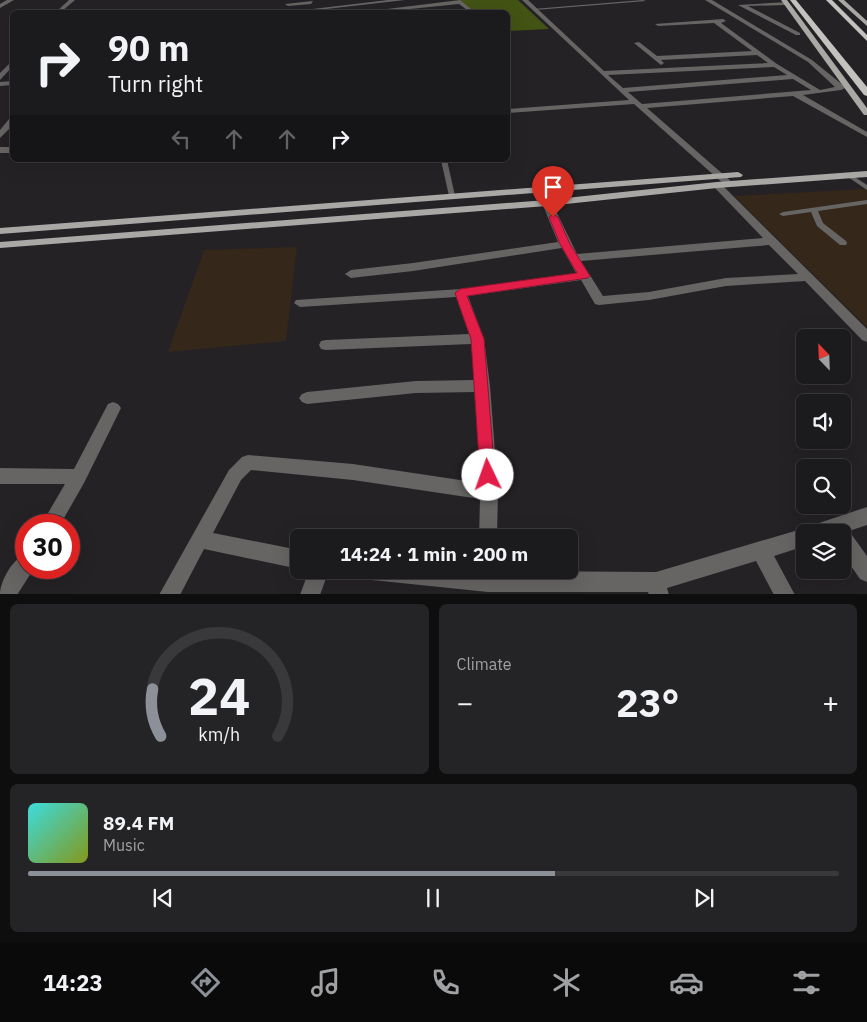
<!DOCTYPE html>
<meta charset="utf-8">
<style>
body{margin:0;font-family:"IBM Plex Sans",sans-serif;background:#242325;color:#f1f3f6;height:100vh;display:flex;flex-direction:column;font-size:19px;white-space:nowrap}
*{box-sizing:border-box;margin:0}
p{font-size:16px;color:#a0a1a3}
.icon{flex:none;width:28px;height:28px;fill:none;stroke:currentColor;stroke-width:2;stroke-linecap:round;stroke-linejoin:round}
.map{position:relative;height:594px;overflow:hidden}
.drawer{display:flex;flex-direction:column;gap:10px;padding:10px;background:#0f0e0f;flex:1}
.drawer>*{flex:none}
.top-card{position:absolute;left:10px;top:10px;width:500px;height:152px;border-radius:8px;box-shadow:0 5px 20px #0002,0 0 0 1px #39383b;background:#1b1a1c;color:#f1f3f6;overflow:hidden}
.needle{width:32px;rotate:337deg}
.fabs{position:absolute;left:796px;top:329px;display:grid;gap:10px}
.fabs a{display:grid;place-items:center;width:55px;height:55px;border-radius:8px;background:#1b1a1c;box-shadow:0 5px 20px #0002,0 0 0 1px #39383b;font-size:25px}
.speed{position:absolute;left:15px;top:514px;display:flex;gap:10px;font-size:25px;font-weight:700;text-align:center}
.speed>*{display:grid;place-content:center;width:65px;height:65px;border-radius:50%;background:#1b1a1c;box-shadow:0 5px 20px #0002,0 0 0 1px #39383b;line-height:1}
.speed .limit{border:8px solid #d22;background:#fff;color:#111}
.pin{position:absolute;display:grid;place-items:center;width:42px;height:42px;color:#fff;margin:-51px -21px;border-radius:50% 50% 50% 0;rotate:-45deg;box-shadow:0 0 5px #0007}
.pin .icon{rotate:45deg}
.me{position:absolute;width:55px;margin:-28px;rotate:357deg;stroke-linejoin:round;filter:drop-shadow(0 0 4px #0008)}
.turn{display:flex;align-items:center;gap:18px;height:105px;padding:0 15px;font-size:22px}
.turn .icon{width:65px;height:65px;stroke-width:2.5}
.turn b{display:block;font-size:35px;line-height:42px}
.lanes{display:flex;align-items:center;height:48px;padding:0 15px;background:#0003;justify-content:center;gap:25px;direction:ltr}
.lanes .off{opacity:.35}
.big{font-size:38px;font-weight:800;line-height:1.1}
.drawer .widget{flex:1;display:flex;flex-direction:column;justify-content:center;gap:8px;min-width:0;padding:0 18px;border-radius:8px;background:#242325}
.drawer .dial{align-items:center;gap:0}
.dial svg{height:130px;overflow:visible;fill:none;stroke:#39383b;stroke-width:7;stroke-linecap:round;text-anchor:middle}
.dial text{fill:#f1f3f6;stroke:none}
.song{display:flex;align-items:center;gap:15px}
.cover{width:60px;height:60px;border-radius:8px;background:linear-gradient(135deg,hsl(180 70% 55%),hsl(70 70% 35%))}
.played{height:5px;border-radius:2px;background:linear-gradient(90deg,#8c9099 65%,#39383b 65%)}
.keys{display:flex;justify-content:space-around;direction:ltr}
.heat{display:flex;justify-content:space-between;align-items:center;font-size:28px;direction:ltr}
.drawer .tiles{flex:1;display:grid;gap:10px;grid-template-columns:1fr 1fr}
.widget:last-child{grid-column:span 2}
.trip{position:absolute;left:290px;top:529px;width:288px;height:50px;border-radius:8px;background:#1b1a1c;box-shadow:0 5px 20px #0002,0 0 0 1px #39383b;font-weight:800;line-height:50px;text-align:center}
.tab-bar{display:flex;height:80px;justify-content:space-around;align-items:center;background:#0b0a0b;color:#a0a1a3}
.tab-bar .icon{width:35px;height:35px}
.tab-bar .selected{color:#8c9099}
.tab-bar b{font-size:22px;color:#f1f3f6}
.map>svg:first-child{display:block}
.industrial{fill:#35271a}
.green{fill:#435314}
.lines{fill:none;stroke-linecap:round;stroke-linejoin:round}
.lane{fill:#666564;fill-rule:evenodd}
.street{fill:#666564;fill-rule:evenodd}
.primary{fill:#a9a8a4;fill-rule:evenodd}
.highway{fill:#c4c2be;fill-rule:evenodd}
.route{fill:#e11d48;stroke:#92132f}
</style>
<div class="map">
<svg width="867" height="595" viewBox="0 0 867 595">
<rect width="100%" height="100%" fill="#242225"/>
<g class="industrial">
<path d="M 867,189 L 867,327 L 734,196 Z"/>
<path d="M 297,247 L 286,341 L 168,352 L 204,250 Z"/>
</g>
<path class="green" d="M 459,0 L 518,0 L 549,29 L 508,31 L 508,12 L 475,12 Z"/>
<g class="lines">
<g class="lane">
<path d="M 643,0 L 646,1 L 535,10 L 533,9 Z"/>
<path d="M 441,160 L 447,160 L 455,196 L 454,197 L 450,197 L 449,196 Z"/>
<path d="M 850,174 L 867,185 L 867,190 L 848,177 L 848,175 Z"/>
<path d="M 867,200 L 867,204 L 818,211 L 823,223 L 846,241 L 847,243 L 846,245 L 840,245 L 817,226 L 811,212 L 783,216 L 779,214 L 783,212 Z"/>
</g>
<g class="street">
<path d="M 7,0 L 14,0 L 0,8 L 0,4 Z"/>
<path d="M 69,0 L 75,0 L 61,12 L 56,12 Z"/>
<path d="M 388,0 L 405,0 L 300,12 L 296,11 Z"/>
<path d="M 460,0 L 475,12 L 470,12 L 459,4 L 390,11 L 387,9 Z"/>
<path d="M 522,0 L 528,0 L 604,71 L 768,63 L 757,55 L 661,60 L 664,63 L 661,65 L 634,43 L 639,42 L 657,56 L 752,51 L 714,23 L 658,26 L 655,24 L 723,19 L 726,21 L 721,23 L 777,64 L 820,90 L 835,87 L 808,62 L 705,0 L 712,0 L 812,60 L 844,86 L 845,88 L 841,90 L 803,95 L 867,132 L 867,137 L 793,96 L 647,108 L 732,182 L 732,186 L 726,186 L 634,104 L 508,113 L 508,109 L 629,100 ZM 774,67 L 787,75 L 623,88 L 608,75 ZM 793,79 L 811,90 L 642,104 L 628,92 Z"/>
<path d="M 313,1 L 311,4 L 288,6 L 285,4 Z"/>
<path d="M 788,2 L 786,5 L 748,6 L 800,33 L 800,35 L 796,35 L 738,5 Z"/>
<path d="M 12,61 L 12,67 L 0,80 L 0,73 Z"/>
<path d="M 12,81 L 12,85 L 0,86 L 0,82 Z"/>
<path d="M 9,119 L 12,119 L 12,126 L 0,138 L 0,130 Z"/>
<rect x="0" y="147" width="12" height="6"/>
<path d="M 717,182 L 720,183 L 867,329 L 867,342 L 862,340 L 805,281 L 726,286 L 649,300 L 599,305 L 595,304 L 581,280 L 468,296 L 484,339 L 490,386 L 498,492 L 497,538 L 479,538 L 480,499 L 353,480 L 251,470 L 241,480 L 213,533 L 299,550 L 299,569 L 204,549 L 180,595 L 159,595 L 229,470 L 242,457 L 248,455 L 353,464 L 480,483 L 476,392 L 416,393 L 307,404 L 302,402 L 299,398 L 302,394 L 307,392 L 416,381 L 475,380 L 471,344 L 326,350 L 321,349 L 319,345 L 321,341 L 326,340 L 469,334 L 456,297 L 300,307 L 294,303 L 296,300 L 461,289 L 576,273 L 562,248 L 413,271 L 351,278 L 345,274 L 351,270 L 413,263 L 558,242 L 542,203 L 547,200 L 552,203 L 577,254 L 763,238 L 714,187 L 712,185 ZM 769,245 L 798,274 L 726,278 L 649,292 L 603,296 L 581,261 Z"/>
<path d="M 113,402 L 118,404 L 121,408 L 84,483 L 60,525 L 41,525 L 65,484 L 0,484 L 0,468 L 74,469 L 108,404 Z"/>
<path d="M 867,507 L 867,525 L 849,531 L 867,556 L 867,582 L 860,579 L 842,553 L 842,532 L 805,532 L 805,546 L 774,556 L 795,595 L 774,595 L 756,561 L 667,588 L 669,595 L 649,595 L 648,592 L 488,592 L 372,580 L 365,577 L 362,570 L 656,572 L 805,528 L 811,530 L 813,526 L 819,523 Z"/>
<path d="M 26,554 L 26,568 L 34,568 L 33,570 L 17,595 L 0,595 C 0,581 13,558 26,554 Z"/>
<path d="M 309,570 L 329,570 L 320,595 L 300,595 Z"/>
</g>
<g class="primary">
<path d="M 781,0 L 787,0 L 867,108 L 867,115 L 864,115 Z"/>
<path d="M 838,0 L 844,0 L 867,21 L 867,26 Z"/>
<path d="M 867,171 L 867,177 L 717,188 L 547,206 L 0,248 L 0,242 L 547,200 L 717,182 Z"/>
<path d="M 738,172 L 743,175 L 741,177 L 0,234 L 0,228 Z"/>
</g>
<g class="highway">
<path d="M 790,0 L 796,0 L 867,87 L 867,96 L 864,95 Z"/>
<path d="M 826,0 L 832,0 L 867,35 L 867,41 Z"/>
</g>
</g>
<path class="route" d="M 553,214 L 558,217 L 570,244 L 590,276 L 588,278 L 467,296 L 484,339 L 495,475 L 493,480 L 488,482 L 482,480 L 480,475 L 471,339 L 455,293 L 460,289 L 577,273 L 560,244 L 549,217 Z"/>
</svg>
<div class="fabs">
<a><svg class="needle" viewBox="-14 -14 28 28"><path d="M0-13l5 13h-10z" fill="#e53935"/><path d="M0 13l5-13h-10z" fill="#a0a1a3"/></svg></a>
<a><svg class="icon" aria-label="sound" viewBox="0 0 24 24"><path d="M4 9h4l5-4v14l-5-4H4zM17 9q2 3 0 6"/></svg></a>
<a><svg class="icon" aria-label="search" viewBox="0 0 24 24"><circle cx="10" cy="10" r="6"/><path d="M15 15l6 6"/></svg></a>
<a><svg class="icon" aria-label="layers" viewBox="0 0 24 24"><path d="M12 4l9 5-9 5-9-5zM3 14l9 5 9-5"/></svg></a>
</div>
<div class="speed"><div class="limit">30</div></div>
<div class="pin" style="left:553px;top:217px;background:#d93025"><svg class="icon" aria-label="arrive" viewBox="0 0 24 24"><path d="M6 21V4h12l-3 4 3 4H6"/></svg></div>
<svg class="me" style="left:488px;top:475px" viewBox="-20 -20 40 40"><circle r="19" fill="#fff"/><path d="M0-13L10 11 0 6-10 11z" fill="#e11d48"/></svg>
<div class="trip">14:24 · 1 min · 200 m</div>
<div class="top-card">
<div class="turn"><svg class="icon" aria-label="right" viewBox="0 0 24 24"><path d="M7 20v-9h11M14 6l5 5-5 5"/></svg><div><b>90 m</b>Turn right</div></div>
<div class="lanes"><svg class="icon off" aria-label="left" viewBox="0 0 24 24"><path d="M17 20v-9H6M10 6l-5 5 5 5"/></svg><svg class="icon off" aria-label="ahead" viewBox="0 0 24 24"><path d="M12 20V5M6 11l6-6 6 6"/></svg><svg class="icon off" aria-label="ahead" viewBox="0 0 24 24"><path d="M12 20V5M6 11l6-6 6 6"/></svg><svg class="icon" aria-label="right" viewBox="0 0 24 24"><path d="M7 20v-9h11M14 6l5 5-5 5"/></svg></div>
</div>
</div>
<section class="drawer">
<div class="tiles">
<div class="widget dial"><svg viewBox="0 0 100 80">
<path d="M14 69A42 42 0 1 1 86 69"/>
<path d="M14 69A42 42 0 0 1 9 40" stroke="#8c9099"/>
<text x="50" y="56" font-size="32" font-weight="700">24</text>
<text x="50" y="72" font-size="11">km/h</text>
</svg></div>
<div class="widget"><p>Climate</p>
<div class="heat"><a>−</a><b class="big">23°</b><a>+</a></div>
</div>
<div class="widget">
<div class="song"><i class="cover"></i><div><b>89.4 FM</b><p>Music</p></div></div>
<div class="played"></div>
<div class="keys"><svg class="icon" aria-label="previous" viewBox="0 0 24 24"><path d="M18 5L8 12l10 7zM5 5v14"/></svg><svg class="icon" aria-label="pause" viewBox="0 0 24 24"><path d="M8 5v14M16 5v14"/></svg><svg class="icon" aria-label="next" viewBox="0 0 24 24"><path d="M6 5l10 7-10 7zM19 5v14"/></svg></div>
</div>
</div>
</section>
<nav class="tab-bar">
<b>14:23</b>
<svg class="icon selected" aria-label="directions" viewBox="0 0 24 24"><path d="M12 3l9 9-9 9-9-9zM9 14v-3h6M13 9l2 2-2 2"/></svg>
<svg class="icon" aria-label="music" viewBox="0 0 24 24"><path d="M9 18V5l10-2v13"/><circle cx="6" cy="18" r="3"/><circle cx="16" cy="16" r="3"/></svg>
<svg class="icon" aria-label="phone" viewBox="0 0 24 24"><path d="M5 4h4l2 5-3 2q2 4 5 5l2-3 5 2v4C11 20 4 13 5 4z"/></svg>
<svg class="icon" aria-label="climate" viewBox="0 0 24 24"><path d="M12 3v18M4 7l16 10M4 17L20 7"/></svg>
<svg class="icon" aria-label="car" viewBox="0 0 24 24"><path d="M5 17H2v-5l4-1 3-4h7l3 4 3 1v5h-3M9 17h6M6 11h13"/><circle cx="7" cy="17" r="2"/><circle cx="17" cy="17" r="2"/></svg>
<svg class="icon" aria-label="filters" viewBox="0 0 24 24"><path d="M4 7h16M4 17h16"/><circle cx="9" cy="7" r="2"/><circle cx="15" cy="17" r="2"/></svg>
</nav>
